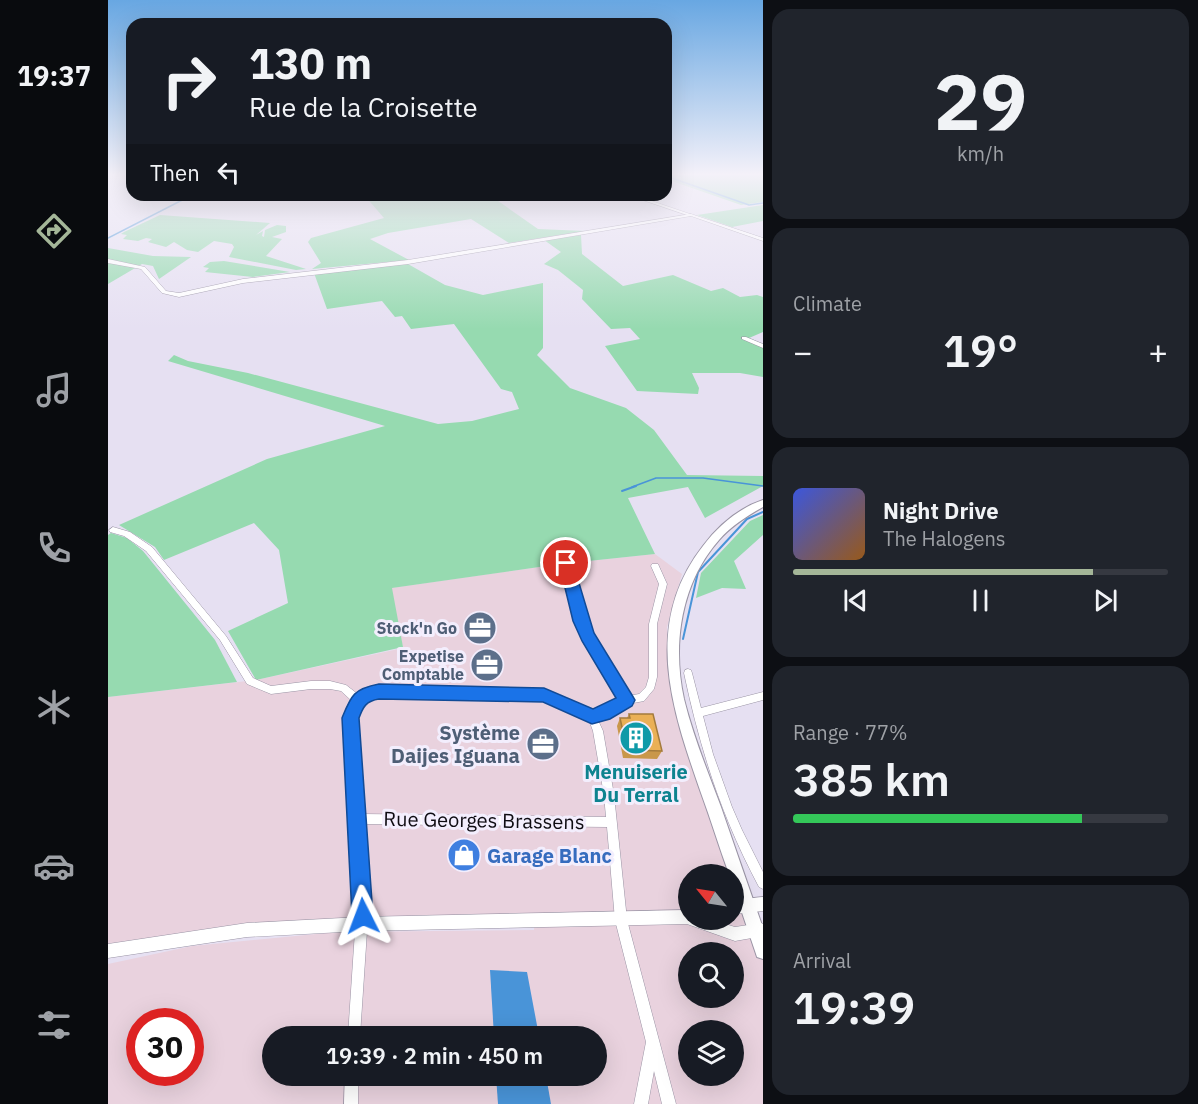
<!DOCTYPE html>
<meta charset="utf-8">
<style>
body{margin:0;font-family:"IBM Plex Sans",sans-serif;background:#20242c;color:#f1f3f6;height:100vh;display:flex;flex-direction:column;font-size:22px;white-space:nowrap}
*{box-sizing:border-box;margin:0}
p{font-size:20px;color:#9ea1a6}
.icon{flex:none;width:33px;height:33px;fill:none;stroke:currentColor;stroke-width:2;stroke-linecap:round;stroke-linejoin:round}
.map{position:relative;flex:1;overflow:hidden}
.drawer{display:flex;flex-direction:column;gap:9px;padding:9px;background:#0d0f14;width:435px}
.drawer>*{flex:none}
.top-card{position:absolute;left:18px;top:18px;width:546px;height:183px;border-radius:18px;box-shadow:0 6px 24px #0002;background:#171b24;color:#f1f3f6;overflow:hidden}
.needle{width:39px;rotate:300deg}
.fabs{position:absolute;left:570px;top:864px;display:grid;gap:12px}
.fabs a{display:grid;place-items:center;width:66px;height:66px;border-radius:50%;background:#171b24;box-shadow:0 6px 24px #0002;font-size:30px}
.speed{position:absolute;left:18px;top:1008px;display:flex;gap:12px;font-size:30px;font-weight:700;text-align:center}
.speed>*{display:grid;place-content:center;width:78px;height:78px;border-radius:50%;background:#171b24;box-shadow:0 6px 24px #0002;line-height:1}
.speed .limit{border:9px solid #d22;background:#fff;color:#111}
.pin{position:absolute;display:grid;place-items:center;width:51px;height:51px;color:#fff;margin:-26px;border:3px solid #fff;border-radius:50%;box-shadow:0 2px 6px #0007}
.me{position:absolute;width:66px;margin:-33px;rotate:357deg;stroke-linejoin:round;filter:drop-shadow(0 0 4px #0008)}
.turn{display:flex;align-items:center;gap:21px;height:126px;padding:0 24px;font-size:27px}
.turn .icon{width:78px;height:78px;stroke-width:2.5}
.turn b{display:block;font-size:42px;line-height:51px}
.then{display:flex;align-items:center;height:57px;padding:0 24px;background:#0003;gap:12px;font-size:22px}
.big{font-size:45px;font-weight:600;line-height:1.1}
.drawer .card{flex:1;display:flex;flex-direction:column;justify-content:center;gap:9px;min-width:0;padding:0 21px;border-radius:18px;background:#20242c}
.drawer .dial{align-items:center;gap:0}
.dial b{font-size:78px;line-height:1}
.song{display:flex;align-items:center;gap:18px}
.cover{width:72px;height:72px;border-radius:9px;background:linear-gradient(135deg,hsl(230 70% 55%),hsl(30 70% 35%))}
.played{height:6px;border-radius:3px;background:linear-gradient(90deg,#a4b698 80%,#363941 80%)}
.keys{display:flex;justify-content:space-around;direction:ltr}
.heat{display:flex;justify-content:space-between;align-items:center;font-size:33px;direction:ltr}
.charge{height:9px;border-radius:4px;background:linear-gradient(90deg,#34c759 77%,#363941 0)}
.trip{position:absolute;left:154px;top:1026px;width:345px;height:60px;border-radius:30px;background:#171b24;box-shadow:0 6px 24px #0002;font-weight:600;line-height:60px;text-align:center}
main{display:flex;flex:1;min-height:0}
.menu{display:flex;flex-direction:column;width:108px;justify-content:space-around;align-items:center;background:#090b0e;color:#9ea1a6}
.menu .icon{width:42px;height:42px}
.menu .active{color:#a4b698}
.menu b{font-size:27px;color:#f1f3f6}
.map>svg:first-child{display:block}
.industrial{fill:#e9d2de;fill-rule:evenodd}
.green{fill:#96dab0}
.water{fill:#4994d8}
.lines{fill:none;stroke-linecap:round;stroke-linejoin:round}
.stream-far1{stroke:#4994d8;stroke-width:1.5}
.stream{stroke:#4994d8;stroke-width:2}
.minor-casing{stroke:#9a94a5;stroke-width:1}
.tertiary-casing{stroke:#9a94a5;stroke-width:1}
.secondary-casing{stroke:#9a94a5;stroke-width:2}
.minor{fill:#fff;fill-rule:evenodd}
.tertiary{fill:#fff;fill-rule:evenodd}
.secondary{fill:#fff;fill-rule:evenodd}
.wall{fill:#c9974a}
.building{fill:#eab056;stroke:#a47b3c;stroke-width:1.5}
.route{fill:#1a73e8;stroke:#114b97;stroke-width:1.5}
.labels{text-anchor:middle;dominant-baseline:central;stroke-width:6;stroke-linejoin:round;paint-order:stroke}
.service-label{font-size:16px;font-weight:bold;fill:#4e5e75;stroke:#f3eefd;text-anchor:end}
.near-service-label{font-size:20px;font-weight:bold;fill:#4e5e75;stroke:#f3eefd;text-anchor:end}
.near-culture-label{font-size:20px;font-weight:bold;fill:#0d838f;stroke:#f3eefd}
.near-street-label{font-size:20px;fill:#0e0c12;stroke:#f3eefd}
.near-shop-label{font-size:20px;font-weight:bold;fill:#366cbe;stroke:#f3eefd;text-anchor:start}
</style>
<main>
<nav class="menu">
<b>19:37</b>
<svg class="icon active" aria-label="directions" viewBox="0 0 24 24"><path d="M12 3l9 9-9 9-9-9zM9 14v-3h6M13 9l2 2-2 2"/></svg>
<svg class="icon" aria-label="music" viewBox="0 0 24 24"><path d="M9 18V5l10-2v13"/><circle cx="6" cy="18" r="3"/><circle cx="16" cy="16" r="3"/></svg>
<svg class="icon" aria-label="phone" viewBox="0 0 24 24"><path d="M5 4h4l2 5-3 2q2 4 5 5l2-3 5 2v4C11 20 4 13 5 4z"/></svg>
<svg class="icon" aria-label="climate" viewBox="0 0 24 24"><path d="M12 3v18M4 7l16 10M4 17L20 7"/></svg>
<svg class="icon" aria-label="car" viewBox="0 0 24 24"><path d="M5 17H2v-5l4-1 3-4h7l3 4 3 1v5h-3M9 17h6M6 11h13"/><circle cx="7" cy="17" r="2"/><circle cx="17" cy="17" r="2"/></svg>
<svg class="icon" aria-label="filters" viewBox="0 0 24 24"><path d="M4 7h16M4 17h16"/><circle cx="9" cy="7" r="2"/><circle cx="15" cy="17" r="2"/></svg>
</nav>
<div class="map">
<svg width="655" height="1104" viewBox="0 0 655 1104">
<rect width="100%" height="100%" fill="#e6e0f2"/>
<path class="industrial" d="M 547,554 L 574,574 L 559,627 L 563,690 L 655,959 L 655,1104 L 0,1104 L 0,964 L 84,946 L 229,932 L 426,930 L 427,915 L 289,916 L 136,924 L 0,944 L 0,697 L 148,680 L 295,648 L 283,588 L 452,564 ZM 580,874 L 626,874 L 626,920 L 580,920 ZM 580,952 L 626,952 L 626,998 L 580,998 ZM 32,1022 L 82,1022 L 82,1072 L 32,1072 ZM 580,1030 L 626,1030 L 626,1076 L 580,1076 ZM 165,1036 L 489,1036 L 489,1076 L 165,1076 Z"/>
<g class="green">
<path d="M 558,174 L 655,174 L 655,202 L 633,205 L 558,179 Z"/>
<path d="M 256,195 L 383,196 L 430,229 L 478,231 L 401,243 L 363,219 L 280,233 L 262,239 L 301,260 L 204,269 L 213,263 L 200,242 L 203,238 L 276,218 Z"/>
<path d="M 655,205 L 655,221 L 624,227 L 589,215 Z"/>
<path d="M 52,215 L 162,223 L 148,235 L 155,231 L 154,236 L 156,237 L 157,230 L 169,225 L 178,226 L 178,232 L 164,237 L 174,239 L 158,256 L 198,269 L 188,270 L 121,257 L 126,247 L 124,244 L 106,241 L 90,252 L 79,250 L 66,242 L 58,247 L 40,242 L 44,239 L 38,238 L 30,241 L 15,239 L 19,235 L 13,234 L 16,232 Z"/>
<path d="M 473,235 L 474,254 L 515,286 L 565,275 L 603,291 L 615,288 L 632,297 L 649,295 L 655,297 L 655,332 L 641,338 L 655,344 L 655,377 L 632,373 L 584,373 L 591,388 L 590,394 L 529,391 L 497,346 L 532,339 L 522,328 L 503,329 L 474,299 L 475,290 L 450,270 L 436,264 L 453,252 L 436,240 Z"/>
<path d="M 0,248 L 45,256 L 83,257 L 51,279 L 45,266 L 34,264 L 0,284 Z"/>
<path d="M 116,261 L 182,272 L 145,277 L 97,272 L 101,268 L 95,267 L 102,262 Z"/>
<path d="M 300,264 L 337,285 L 375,295 L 435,283 L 435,348 L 429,355 L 462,388 L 518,408 L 546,430 L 579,475 L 655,476 L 655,486 L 597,518 L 580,487 L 520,498 L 547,554 L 452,564 L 284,588 L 295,647 L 148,680 L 120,631 L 180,603 L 171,550 L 146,523 L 56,560 L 47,547 L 11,525 L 159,459 L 277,426 L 60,361 L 66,355 L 80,361 L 140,373 L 330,424 L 364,421 L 411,409 L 404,392 L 393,389 L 346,324 L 303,329 L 294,316 L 287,317 L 274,301 L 219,309 L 206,273 Z"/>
<path d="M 655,515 L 655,535 L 626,561 L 638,589 L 614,588 L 588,598 L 593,573 L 642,521 Z"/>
<path d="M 3,533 L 19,538 L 35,551 L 107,640 L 129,682 L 0,697 L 0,535 Z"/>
</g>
<g class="water">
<path d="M 382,970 L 419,972 L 431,1036 L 386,1036 Z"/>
<path d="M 388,1076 L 438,1076 L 443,1104 L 390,1104 Z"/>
</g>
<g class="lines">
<g class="stream-far1">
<path d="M 558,176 L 641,205 L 655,203"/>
<path d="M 0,238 L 84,195"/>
<path d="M 524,487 L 548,478 L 595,478 L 655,486"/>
</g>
<g class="stream">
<path d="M 514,491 L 528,486"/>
<path d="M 575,639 L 590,572 L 639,519 L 655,512"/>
</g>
<g class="minor-casing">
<g id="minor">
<path d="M 520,195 L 526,195 L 585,215 L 582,216 Z"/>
<path d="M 634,337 L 638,337 L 655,344 L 655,348 L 634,339 Z"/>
<path d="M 5,527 L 22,532 L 44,547 L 118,636 L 145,678 L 163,686 L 203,681 L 222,681 L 238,685 L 251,695 L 257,692 L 271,688 L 436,691 L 484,713 L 494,710 L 512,699 L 475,636 L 469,621 L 454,563 L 455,561 L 461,561 L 462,563 L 477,621 L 483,635 L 520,696 L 531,694 L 538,687 L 541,677 L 541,624 L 551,584 L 543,566 L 544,564 L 550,564 L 559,584 L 549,624 L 549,677 L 546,689 L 536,701 L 520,704 L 499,717 L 490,720 L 495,731 L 506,795 L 519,920 L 568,1104 L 554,1104 L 546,1071 L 540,1104 L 526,1104 L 538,1042 L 507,920 L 499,827 L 254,824 L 260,916 L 252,1036 L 240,1036 L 248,916 L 237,718 L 245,702 L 233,691 L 222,689 L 203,689 L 163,694 L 139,684 L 112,640 L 38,551 L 16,536 L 2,532 L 1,530 ZM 271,696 L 435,699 L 481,720 L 485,731 L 496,795 L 498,817 L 253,814 L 247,718 C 251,706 258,699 271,696 Z"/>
<path d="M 580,669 L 583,670 L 584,673 L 593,708 L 655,692 L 655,700 L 595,716 L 605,754 L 624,807 L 634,830 L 655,872 L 655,889 L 651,887 C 614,818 592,749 576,673 L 577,670 Z"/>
<path d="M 237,1076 L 250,1076 L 250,1104 L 236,1104 Z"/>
</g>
</g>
<g class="tertiary-casing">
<g id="tertiary">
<path d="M 583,214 L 655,238 L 655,241 L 583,216 L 300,264 L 135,283 L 71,297 L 54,293 L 33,269 L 0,263 L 0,259 L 37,267 L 58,291 L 71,293 L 135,279 L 300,260 Z"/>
<path d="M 655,897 L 655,911 L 626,914 L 626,900 Z"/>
<path d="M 580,910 L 580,920 L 604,920 L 627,927 L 653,923 L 655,924 L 655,936 L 627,941 L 579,924 L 253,931 L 139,937 L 0,958 L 0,944 L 139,923 L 253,917 Z"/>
</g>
</g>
<g class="secondary-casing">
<path id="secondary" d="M 655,500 L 655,507 C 639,516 623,526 611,540 C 573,583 564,644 576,699 C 585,736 600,772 613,807 C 627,848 641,888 655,928 L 655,959 L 649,957 L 647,951 L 626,889 L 626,874 L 621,874 C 611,847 603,820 593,793 C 564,710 534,624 595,546 C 610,526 631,508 655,500 Z"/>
</g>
<use href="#minor" class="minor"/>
<use href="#tertiary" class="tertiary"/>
<use href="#secondary" class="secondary"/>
</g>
<path class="wall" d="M 521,714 L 554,751 L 549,759 L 515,758 L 509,726 L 512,718 L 519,718 Z"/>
<path class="building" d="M 521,714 L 545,714 L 554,751 L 519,750 L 512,718 L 522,718 Z"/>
<linearGradient id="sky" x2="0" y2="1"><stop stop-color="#68a7e2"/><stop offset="0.53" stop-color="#f4f1f9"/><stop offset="1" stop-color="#f4f1f9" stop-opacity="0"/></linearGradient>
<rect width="655" height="329" fill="url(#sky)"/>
<path class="route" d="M 458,558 L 465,563 L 486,633 L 524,695 L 527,700 L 524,706 L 502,719 L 484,724 L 435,702 L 271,699 C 258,701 255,707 251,718 L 265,916 L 262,923 L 255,926 L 247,923 L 244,916 L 234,718 C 243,696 245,689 271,684 L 436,688 L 485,709 L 508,698 L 474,641 L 465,621 L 451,563 Z"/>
<defs>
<g id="office-disc" transform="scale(1.725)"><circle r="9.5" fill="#5c6f8a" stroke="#f3eefd"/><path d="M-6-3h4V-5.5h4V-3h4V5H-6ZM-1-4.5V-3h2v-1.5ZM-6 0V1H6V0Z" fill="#fff"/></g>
<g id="building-disc" transform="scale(1.725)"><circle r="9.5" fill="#0f9aa8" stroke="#f3eefd"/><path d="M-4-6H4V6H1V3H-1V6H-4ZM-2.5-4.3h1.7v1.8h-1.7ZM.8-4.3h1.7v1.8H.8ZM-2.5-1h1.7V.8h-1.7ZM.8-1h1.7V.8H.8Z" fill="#fff"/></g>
<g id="shop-disc" transform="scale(1.725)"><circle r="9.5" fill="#3f7fe0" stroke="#f3eefd"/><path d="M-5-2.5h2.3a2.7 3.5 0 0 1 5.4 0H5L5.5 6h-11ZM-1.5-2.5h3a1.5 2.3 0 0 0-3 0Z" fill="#fff"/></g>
</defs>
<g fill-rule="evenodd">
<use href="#office-disc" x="372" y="628"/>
<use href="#office-disc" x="379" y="665"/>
<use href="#building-disc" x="528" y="738"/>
<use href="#office-disc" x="435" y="744"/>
<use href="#shop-disc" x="356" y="855"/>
</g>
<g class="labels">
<g class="service-label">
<text x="349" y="628">Stock'n Go</text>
<text x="356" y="656">Expetise<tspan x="356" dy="18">Comptable</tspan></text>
</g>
<g class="near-service-label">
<text x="412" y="732">Système<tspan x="412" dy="23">Daijes Iguana</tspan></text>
</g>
<g class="near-culture-label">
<text x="528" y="771">Menuiserie<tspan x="528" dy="23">Du Terral</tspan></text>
</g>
<g class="near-street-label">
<text transform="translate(376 820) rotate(1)">Rue Georges Brassens</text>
</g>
<g class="near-shop-label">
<text x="379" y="855">Garage Blanc</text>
</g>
</g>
</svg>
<div class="fabs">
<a><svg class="needle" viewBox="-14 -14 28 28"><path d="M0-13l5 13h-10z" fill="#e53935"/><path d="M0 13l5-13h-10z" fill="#9ea1a6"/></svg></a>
<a><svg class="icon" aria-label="search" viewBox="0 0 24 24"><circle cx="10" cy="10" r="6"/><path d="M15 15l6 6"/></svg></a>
<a><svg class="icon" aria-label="layers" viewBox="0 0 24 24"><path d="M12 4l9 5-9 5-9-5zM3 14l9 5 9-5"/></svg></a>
</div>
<div class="speed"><div class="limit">30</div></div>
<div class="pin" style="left:458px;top:563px;background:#d93025"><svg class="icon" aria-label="arrive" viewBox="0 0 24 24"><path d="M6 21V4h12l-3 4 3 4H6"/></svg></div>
<svg class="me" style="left:255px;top:916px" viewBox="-20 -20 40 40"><path d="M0-17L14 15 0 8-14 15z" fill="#1a73e8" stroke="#fff" stroke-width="4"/></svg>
<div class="trip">19:39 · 2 min · 450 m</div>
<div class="top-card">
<div class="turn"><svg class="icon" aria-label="right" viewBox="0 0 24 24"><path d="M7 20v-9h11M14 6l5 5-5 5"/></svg><div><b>130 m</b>Rue de la Croisette</div></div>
<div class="then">Then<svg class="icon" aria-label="left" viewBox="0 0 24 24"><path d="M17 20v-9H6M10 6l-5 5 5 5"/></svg></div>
</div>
</div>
<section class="drawer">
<div class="card dial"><b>29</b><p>km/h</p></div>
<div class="card"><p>Climate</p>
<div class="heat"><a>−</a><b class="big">19°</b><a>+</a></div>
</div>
<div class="card">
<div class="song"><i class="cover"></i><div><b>Night Drive</b><p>The Halogens</p></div></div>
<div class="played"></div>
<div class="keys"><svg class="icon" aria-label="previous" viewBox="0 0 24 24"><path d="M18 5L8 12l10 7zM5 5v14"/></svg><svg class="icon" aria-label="pause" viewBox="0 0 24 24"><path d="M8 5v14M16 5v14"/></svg><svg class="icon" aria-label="next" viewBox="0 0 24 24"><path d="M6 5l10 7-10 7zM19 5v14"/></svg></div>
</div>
<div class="card"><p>Range · 77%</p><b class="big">385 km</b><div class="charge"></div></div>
<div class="card"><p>Arrival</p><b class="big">19:39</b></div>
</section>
</main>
